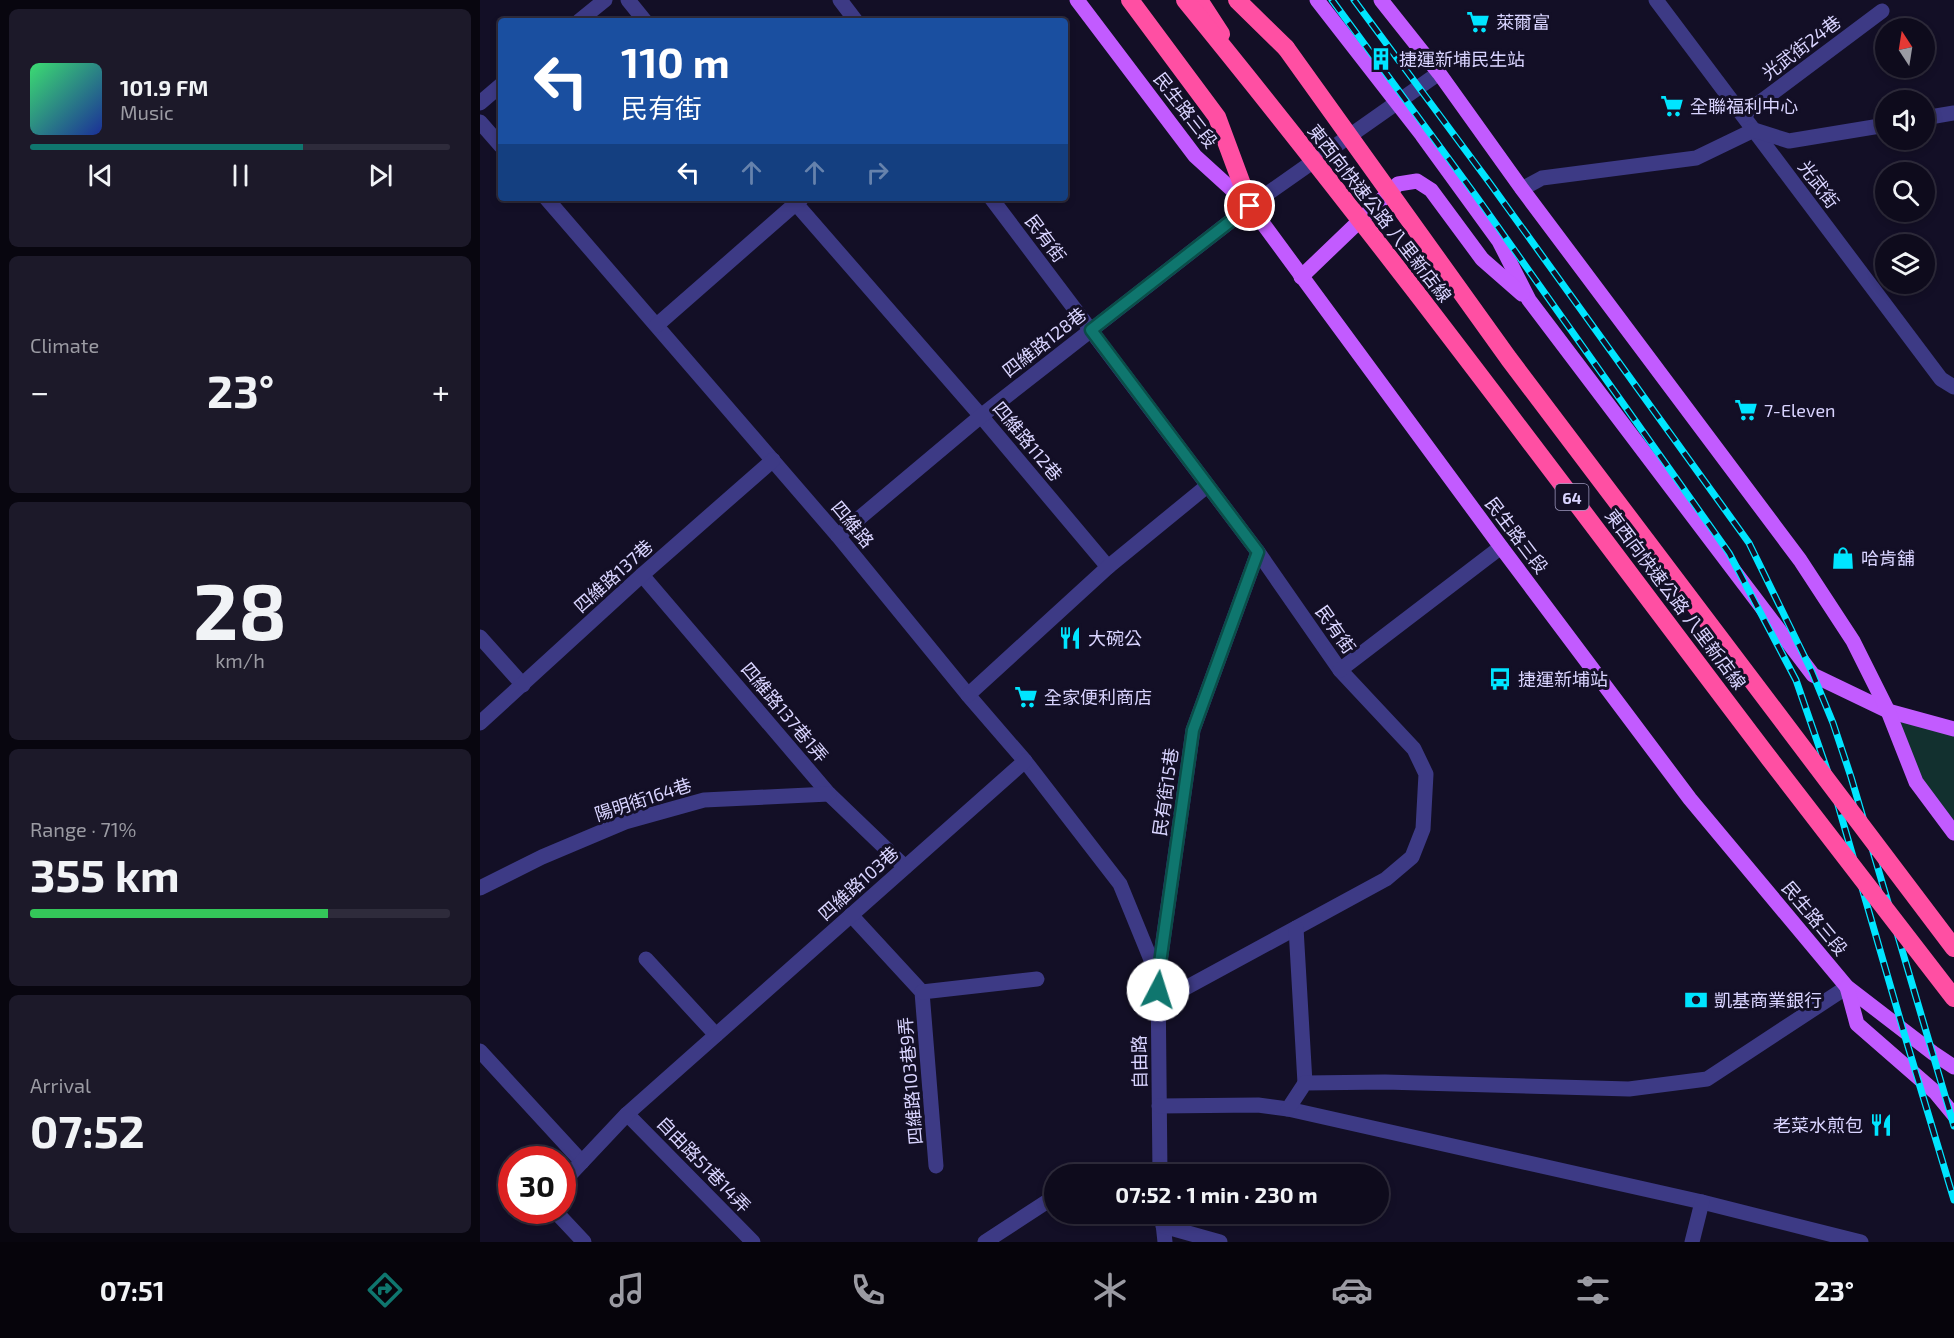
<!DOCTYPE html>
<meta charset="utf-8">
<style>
body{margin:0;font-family:"Exo 2","Noto Sans TC",sans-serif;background:#1c1929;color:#f1f3f6;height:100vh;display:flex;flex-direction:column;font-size:22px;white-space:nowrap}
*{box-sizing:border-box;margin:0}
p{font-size:20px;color:#9b9ba3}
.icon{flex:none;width:33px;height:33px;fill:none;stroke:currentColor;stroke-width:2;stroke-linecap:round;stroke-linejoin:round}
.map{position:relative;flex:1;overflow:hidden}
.sheet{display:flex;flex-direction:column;gap:9px;padding:9px;background:#08060f;width:480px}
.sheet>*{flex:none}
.guide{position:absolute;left:18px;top:18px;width:570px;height:183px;border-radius:6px;box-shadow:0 3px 9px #0003,0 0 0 2px #2e2b3b;background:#1a4fa0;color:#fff;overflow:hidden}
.needle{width:39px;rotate:348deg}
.controls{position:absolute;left:1395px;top:18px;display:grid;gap:12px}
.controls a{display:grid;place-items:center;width:60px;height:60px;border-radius:50%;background:#0e0b1c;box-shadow:0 3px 9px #0003,0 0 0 2px #2e2b3b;font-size:30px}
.speed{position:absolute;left:18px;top:1146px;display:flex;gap:12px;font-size:30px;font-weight:700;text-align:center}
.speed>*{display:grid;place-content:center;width:78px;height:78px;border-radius:50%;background:#0e0b1c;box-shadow:0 3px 9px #0003,0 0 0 2px #2e2b3b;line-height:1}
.speed .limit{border:9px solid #d22;background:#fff;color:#111}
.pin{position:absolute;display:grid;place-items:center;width:51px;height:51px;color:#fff;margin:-26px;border:3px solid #fff;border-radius:50%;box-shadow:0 2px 6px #0007}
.me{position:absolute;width:66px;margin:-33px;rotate:5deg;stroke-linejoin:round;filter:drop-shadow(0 0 4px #0008)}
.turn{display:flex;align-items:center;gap:21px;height:126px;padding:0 24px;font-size:27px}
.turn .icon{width:78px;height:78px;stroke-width:2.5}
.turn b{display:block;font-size:42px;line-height:51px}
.lanes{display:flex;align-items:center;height:57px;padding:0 24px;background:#0003;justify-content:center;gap:30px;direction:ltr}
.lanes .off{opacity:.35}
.big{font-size:45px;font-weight:700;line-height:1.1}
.sheet .widget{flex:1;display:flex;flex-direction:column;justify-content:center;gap:9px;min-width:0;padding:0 21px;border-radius:9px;background:#1c1929}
.sheet .dial{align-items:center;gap:0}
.dial b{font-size:78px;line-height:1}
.song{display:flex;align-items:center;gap:18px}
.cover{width:72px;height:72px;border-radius:9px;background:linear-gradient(135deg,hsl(140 70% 55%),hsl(230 70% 35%))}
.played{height:6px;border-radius:3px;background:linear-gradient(90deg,#0f766e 65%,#2e2b3b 65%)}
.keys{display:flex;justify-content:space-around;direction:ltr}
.heat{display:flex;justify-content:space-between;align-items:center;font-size:33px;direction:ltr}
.charge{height:9px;border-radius:4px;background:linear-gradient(90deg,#34c759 71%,#2e2b3b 0)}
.trip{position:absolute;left:564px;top:1164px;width:345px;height:60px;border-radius:30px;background:#0e0b1c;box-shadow:0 3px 9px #0003,0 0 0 2px #2e2b3b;font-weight:700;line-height:60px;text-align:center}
.dock{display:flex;height:96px;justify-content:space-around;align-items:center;background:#06040b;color:#9b9ba3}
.dock .icon{width:42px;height:42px}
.dock .selected{color:#0f766e}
.dock b{font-size:27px;color:#f1f3f6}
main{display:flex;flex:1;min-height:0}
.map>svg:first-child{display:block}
.green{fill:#12302f}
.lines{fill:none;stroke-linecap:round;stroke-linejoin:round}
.minor{stroke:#3d3a85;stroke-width:15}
.major{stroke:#c25bff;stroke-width:15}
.highway{stroke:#ff4fa3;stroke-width:18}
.rail-casing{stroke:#00e5ff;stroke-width:7}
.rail{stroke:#130f26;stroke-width:4.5;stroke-dasharray:14;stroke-linecap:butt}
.highway-bridge{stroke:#ff4fa3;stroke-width:18}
.route-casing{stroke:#0a4d48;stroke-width:15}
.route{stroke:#0f766e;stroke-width:10}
.labels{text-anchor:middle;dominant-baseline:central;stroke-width:6;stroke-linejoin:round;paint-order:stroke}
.shield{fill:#130f26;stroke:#9e99be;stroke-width:1.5}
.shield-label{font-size:16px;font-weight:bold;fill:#d9d4ff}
.poi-label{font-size:18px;fill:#d9d4ff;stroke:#130f26;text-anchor:start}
.street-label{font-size:18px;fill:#d9d4ff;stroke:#130f26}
</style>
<main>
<section class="sheet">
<div class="widget">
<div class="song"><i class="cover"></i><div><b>101.9 FM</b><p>Music</p></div></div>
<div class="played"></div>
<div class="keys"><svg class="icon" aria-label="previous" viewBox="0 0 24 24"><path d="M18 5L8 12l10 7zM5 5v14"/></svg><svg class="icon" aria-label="pause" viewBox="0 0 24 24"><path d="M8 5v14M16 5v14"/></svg><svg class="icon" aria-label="next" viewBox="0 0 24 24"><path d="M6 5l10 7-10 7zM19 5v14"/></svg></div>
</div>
<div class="widget"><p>Climate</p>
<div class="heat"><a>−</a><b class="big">23°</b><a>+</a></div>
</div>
<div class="widget dial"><b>28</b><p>km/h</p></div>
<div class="widget"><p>Range · 71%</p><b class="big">355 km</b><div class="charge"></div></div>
<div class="widget"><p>Arrival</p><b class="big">07:52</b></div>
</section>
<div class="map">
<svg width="1474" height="1242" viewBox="0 0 1474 1242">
<rect width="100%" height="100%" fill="#130f26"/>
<path class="green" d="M 1408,711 L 1474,729 L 1474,828 L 1436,782 Z"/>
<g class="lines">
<g class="minor">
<path d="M 148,0 L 165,21"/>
<path d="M 360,0 L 376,21"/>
<path d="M 1176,0 L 1461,379 L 1474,387"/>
<path d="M 99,21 L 125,0"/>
<path d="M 0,103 L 21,85"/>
<path d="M 1263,115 L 1402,11"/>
<path d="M 1444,118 L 1474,113"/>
<path d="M 0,122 L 21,146"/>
<path d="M 1042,189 L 1062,178 L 1216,158 L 1274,130 L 1309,141 L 1406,125"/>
<path d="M 66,198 L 358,536 L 488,695 L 545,761 L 640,884 L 678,977 L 680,1174"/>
<path d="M 311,198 L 501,416 L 628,567"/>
<path d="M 511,198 L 778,552 L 860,670 L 934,749 L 946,774 L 943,829 L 932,857 L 906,879 L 678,1003"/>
<path d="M 177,325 L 322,198"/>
<path d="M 358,536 L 501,416 L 770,206 L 959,73"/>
<path d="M 162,575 L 349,794 L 425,867"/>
<path d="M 0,637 L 43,685"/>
<path d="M 860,670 L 1021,547"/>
<path d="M 488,695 L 628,567 L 727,486"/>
<path d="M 0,723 L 162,575 L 293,460"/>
<path d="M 0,888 L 62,857 L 145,822 L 224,800 L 349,794"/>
<path d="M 371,915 L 442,992 L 456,1166"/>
<path d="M 816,928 L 825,1083"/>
<path d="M 166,959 L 236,1035"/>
<path d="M 678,976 L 713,730 L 778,552"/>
<path d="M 442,992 L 557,979"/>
<path d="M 0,1051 L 102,1162"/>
<path d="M 679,1106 L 778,1105 L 808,1109 L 1222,1202 L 1381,1242"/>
<path d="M 808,1109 L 825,1083 L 905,1082 L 1149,1089 L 1227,1079 L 1367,987"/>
<path d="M 147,1114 L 273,1242"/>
<path d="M 82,1183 L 147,1114 L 545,761"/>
<path d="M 74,1210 L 104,1242"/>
<path d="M 682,1214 L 685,1242"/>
<path d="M 683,1226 L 740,1242"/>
<path d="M 505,1242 L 574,1197"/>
<path d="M 1212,1242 L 1222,1202"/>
</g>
<g class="major">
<path d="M 597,0 L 715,156 L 770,206 L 1021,547 L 1210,799 L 1367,987 L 1453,1053 L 1474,1067"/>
<path d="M 837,0 L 942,135 L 1019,241 L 1049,300 L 1333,675 L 1408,711 L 1474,729"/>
<path d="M 901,0 L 959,73 L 1042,189 L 1320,560 L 1373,641 L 1408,711 L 1436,782 L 1474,833"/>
<path d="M 821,277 L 918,184 L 937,181 L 951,190 L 1002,259 L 1042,294"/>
<path d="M 1367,987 L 1377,1024 L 1455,1092 L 1474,1115"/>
</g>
<g class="highway">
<path d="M 650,0 L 737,117 L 770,206"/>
<path d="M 719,0 L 741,34"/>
<path d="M 757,0 L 806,48"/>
</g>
<g class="rail-casing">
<g id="rail">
<path d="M 852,0 L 996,196 L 1249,553 L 1316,680 L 1352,784 L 1424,1033 L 1474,1200"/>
<path d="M 874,0 L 1009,182 L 1269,543 L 1332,672 L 1353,723 L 1371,777 L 1474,1126"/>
</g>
</g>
<use href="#rail" class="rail"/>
<g class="highway-bridge">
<path d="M 705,0 C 907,247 1096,504 1289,758 C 1350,838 1412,918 1474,998"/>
<path d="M 806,48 L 1029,359 L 1474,948"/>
</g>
</g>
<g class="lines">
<g class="route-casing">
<path id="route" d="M 678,990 L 678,977 L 713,730 L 778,552 L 611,330 L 770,206"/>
</g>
<use href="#route" class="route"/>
</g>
<defs>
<g id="supermarket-bare" transform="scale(1.8)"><path d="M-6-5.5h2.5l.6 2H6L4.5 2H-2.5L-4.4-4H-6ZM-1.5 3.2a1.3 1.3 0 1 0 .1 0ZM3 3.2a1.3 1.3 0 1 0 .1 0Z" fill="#00e5ff" stroke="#130f26" stroke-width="2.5" paint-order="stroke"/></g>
<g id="building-bare" transform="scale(1.8)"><path d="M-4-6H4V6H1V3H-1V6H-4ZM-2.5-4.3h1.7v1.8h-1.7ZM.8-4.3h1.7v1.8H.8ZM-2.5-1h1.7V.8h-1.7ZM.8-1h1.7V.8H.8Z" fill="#00e5ff" stroke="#130f26" stroke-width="2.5" paint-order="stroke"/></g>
<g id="shop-bare" transform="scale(1.8)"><path d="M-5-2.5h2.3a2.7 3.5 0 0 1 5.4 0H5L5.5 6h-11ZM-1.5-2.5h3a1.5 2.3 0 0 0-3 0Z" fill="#00e5ff" stroke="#130f26" stroke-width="2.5" paint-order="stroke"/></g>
<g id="restaurant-bare" transform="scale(1.8)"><path d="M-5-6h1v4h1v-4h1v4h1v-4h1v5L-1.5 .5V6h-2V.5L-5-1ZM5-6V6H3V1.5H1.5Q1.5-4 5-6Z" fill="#00e5ff" stroke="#130f26" stroke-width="2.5" paint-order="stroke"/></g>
<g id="bus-bare" transform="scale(1.8)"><path d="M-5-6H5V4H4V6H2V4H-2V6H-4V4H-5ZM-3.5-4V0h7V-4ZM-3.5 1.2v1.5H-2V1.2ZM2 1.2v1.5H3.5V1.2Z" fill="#00e5ff" stroke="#130f26" stroke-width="2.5" paint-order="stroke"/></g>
<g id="bank-bare" transform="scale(1.8)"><path d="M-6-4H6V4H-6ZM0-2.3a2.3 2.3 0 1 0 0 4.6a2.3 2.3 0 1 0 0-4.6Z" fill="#00e5ff" stroke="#130f26" stroke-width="2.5" paint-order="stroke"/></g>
</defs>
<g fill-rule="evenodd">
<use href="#supermarket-bare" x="998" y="22"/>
<use href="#building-bare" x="901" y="59"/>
<use href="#supermarket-bare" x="1192" y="106"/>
<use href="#supermarket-bare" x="1266" y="410"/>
<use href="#shop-bare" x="1363" y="558"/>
<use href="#restaurant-bare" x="590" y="638"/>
<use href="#bus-bare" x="1020" y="679"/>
<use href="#supermarket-bare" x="546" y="697"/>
<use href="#bank-bare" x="1216" y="1000"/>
<use href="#restaurant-bare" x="1401" y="1125"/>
</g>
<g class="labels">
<rect class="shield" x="1075.5" y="484" width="33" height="26" rx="4.5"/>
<g class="shield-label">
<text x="1092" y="497">64</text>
</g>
<g class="poi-label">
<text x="1016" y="22">萊爾富</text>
<text x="919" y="59">捷運新埔民生站</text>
<text x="1210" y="106">全聯福利中心</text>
<text x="1284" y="410">7-Eleven</text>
<text x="1381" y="558">哈肯舖</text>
<text x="608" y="638">大碗公</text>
<text x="1038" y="679">捷運新埔站</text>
<text x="564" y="697">全家便利商店</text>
<text x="1234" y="1000">凱基商業銀行</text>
<text x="1383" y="1125" text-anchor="end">老菜水煎包</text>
</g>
<g class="street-label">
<text transform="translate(1321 47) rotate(-37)">光武街24巷</text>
<text transform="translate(706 110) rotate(52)">民生路三段</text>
<text transform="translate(1339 184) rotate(53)">光武街</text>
<text transform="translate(900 213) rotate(52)">東西向快速公路 八里新店線</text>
<text transform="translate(566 238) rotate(53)">民有街</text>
<text transform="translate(564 342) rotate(-38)">四維路128巷</text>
<text transform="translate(548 441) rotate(50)">四維路112巷</text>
<text transform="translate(373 524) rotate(50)">四維路</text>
<text transform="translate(1037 535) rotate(53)">民生路三段</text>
<text transform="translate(133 576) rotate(-42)">四維路137巷</text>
<text transform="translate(1196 599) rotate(53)">東西向快速公路 八里新店線</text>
<text transform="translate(856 629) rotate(55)">民有街</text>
<text transform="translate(305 712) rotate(50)">四維路137巷1弄</text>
<text transform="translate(685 792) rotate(-82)">民有街15巷</text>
<text transform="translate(163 799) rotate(-18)">陽明街164巷</text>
<text transform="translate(378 883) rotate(-42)">四維路103巷</text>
<text transform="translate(1335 918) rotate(50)">民生路三段</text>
<text transform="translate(659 1062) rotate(-91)">自由路</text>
<text transform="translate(430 1081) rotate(-95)">四維路103巷9弄</text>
<text transform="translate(224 1164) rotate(46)">自由路51巷14弄</text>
</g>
</g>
</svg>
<div class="controls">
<a><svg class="needle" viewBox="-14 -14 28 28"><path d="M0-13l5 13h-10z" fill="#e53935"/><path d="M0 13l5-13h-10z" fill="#9b9ba3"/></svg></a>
<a><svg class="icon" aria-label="sound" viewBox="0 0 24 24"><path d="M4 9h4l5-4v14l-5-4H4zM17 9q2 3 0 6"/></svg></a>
<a><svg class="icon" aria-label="search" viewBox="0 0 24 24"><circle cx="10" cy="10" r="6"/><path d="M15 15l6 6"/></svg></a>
<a><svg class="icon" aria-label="layers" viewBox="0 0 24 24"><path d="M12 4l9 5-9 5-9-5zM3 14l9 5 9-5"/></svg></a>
</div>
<div class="speed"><div class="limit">30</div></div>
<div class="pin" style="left:770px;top:206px;background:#d93025"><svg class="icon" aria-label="arrive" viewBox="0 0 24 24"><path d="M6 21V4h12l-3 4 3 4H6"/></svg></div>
<svg class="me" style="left:678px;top:990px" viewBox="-20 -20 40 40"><circle r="19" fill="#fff"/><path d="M0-13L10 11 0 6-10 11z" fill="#0f766e"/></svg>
<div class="trip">07:52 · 1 min · 230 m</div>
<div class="guide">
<div class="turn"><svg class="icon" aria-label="left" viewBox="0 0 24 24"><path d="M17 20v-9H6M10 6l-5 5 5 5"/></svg><div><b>110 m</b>民有街</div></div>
<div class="lanes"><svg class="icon" aria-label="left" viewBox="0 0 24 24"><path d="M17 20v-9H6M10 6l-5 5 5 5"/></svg><svg class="icon off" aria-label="ahead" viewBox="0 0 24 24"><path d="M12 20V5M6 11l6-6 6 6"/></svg><svg class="icon off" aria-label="ahead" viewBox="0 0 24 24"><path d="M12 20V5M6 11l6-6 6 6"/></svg><svg class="icon off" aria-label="right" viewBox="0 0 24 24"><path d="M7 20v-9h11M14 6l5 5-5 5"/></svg></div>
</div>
</div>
</main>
<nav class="dock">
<b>07:51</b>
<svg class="icon selected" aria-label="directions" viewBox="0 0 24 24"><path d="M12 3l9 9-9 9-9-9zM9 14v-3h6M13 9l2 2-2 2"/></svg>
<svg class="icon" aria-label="music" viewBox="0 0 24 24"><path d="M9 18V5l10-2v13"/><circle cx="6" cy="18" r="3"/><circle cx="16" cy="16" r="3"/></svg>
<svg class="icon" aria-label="phone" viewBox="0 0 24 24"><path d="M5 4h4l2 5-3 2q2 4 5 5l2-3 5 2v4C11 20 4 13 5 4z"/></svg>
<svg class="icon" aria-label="climate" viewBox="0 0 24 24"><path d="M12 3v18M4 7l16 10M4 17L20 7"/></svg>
<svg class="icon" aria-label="car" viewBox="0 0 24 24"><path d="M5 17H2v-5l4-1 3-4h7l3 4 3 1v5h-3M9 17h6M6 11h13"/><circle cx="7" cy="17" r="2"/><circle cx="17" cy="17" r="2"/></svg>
<svg class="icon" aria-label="filters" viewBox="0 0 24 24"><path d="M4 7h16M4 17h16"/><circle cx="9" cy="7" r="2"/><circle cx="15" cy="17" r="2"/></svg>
<b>23°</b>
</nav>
